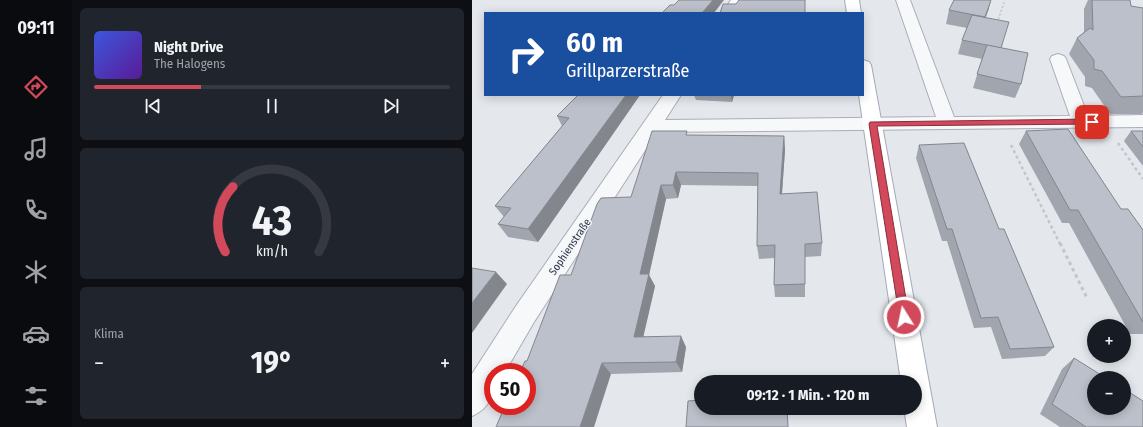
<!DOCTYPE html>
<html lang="de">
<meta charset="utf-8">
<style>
body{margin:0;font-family:"Fira Sans Condensed",sans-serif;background:#20242c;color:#f1f3f6;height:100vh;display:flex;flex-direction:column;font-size:15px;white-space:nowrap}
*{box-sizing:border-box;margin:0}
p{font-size:13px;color:#9ea1a6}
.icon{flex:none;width:22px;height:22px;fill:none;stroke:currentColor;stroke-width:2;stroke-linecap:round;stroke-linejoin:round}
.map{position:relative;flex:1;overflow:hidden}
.panel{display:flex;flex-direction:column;gap:8px;padding:8px;background:#0d0f14;width:400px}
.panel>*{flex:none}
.banner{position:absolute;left:12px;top:12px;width:380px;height:84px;border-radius:0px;box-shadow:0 2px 10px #0003;background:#1a4fa0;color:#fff;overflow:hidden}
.controls{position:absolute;left:615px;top:319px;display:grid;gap:8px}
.controls a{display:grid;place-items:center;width:44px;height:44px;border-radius:50%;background:#171b24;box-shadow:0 2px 10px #0003;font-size:20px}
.speed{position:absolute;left:12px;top:363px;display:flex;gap:8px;font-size:20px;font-weight:700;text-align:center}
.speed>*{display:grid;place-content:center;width:52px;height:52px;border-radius:50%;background:#171b24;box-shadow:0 2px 10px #0003;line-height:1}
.speed .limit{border:6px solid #d22;background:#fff;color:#111}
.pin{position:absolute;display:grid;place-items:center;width:34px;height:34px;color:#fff;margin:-17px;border-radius:8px;box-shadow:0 2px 6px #0006}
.me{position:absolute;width:44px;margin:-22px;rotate:350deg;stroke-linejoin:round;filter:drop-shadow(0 0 3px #0008)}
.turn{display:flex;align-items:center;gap:14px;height:84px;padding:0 16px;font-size:18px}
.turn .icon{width:52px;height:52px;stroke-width:2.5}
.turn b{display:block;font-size:28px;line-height:34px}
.big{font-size:30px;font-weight:700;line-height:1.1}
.panel .widget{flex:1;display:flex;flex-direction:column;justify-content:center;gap:6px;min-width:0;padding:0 14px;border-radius:6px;background:#20242c}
.panel .dial{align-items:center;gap:0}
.dial svg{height:104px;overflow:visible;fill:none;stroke:#363941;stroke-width:7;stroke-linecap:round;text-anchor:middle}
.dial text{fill:#f1f3f6;stroke:none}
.song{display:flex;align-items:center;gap:12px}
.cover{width:48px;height:48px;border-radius:6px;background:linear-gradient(135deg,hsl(230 70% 55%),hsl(270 70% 35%))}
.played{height:4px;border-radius:2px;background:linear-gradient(90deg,#d1495b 30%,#363941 30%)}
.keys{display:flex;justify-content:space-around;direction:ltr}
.heat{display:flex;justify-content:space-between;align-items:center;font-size:22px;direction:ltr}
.trip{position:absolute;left:222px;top:375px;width:228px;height:40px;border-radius:20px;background:#171b24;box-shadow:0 2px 10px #0003;font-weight:700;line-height:40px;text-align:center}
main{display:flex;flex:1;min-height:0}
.tab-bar{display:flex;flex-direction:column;width:72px;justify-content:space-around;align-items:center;background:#090b0e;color:#9ea1a6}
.tab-bar .icon{width:28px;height:28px}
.tab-bar .current{color:#d1495b}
.tab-bar b{font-size:18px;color:#f1f3f6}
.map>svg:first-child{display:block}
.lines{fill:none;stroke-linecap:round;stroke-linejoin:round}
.minor-casing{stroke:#a9aeb7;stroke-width:2}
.major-casing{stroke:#a3abb8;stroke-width:2}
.path-far2{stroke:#c2c5cb;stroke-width:1.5;stroke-dasharray:2 2;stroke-linecap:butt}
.path-far1{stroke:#c2c5cb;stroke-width:2.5;stroke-dasharray:3 3;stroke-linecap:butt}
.path{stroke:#c2c5cb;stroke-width:3;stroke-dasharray:3.5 3.5;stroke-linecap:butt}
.minor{fill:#f7f8fa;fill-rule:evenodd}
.major{fill:#fff;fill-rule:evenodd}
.wall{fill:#a1a5ae}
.shaded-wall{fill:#83868d}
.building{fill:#bbc0ca;stroke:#83868d}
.route{fill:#d1495b;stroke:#882f3b}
.labels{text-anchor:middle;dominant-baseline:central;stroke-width:3;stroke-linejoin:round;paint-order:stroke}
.street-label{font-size:11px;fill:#2b3445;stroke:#f4f6f9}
</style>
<main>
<nav class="tab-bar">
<b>09:11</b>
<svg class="icon current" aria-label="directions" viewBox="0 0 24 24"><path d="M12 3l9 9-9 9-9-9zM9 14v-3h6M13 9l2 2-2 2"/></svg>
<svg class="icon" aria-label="music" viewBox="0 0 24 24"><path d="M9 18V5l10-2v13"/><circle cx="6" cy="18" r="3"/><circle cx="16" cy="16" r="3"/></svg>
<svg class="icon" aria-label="phone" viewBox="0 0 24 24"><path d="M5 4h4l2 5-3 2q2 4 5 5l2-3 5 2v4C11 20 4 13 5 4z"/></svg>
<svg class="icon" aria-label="climate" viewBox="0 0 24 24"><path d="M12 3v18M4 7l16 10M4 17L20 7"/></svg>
<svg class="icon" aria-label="car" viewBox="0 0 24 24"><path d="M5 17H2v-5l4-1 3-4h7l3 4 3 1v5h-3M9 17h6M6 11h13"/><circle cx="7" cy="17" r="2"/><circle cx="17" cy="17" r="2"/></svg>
<svg class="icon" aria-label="filters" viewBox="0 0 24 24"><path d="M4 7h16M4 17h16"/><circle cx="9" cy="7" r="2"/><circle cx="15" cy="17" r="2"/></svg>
</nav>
<section class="panel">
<div class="widget">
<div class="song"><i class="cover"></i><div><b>Night Drive</b><p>The Halogens</p></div></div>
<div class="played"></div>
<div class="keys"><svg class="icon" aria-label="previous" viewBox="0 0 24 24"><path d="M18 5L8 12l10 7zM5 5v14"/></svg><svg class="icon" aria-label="pause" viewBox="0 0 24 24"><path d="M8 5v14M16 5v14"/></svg><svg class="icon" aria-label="next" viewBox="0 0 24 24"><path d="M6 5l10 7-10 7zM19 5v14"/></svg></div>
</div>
<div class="widget dial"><svg viewBox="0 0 100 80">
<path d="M14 69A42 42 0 1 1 86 69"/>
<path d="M14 69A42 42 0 0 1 20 19" stroke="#d1495b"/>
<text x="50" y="56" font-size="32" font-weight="700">43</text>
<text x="50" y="72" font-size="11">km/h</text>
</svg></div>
<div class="widget"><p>Klima</p>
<div class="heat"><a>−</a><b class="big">19°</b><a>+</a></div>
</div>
</section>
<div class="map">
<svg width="671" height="427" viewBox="0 0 671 427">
<rect width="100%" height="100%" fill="#e4e7ec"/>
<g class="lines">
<g class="minor-casing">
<g id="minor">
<path d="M 259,0 L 273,0 L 264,13 L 250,13 Z"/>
<path d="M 424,0 L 438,0 L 482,117 L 598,116 L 578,59 L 580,56 L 586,54 L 592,56 L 594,59 L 616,116 L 671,115 L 671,127 L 185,132 L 62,322 L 33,372 L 21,372 C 21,392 21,407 0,416 L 0,374 L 44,306 L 191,95 L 209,95 L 193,120 L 464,117 Z"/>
</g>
</g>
<g class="major-casing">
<g id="major">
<path d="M 373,0 L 387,0 L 389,13 L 375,13 Z"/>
<path d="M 391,60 L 397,62 L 399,65 L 465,427 L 435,427 L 432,408 L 443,408 L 443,382 L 429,382 L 387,95 L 391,95 Z"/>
</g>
</g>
<path class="path-far2" d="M 525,23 L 533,0"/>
<g class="path-far1">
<path d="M 646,143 L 671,179"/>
<path d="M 539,145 L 588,244"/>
</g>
<path class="path" d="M 588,243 L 615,298"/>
<use href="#minor" class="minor"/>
<use href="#major" class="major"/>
</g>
<g class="wall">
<path d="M 616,0 L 658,0 L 659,6 L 671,8 L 671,112 L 670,114 L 638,114 L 620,88 L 613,86 L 613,77 L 597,54 L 605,38 L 612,32 L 612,9 Z"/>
<path d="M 517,8 L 513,18 L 549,84 L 543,98 L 501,88 L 510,59 L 486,54 L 490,40 L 495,28 L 474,24 L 477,10 Z"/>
<path d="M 106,95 L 168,95 L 66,242 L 36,237 L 26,224 L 32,217 L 23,206 L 90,126 L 85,116 Z"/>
<path d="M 222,95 L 262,95 L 260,102 L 224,100 Z"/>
<path d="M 554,131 L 649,209 L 671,230 L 671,334 L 658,334 L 597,223 L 590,223 L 547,144 Z"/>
<path d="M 659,131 L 671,131 L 671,166 L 652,141 Z"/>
<path d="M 216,135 L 312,136 L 313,150 L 310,193 L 350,243 L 349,256 L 333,257 L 333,297 L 303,297 L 302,285 L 303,258 L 287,259 L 285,246 L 286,186 L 209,185 L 206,198 L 194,199 L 177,275 L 183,286 L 171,336 L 214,347 L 210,372 L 139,374 L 55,361 L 99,275 L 159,197 Z"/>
<path d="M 447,145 L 527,229 L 582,347 L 573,356 L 530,359 L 519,327 L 502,328 L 475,241 L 470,241 L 444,158 Z"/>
<path d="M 602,358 L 671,427 L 588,427 L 568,414 L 590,369 Z"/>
</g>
<g class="shaded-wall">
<path d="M 241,0 L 252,0 L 242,13 L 230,13 Z"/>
<path d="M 519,0 L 517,8 L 509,31 L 513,17 Z"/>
<path d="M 154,95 L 168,95 L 66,242 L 56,229 Z"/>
<path d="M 259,95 L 262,95 L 260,102 Z"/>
<path d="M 312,136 L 313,150 L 309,207 L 308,194 Z"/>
<path d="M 204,172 L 209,185 L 206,198 L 201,185 Z"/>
<path d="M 189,185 L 194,199 L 177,275 L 183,286 L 169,347 L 162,337 L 168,274 Z"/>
<path d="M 24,272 L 35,284 L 0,333 L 0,303 Z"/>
<path d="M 209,336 L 214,347 L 210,372 L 204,362 Z"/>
<path d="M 130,363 L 139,374 L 122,427 L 108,427 Z"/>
<path d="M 315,408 L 316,408 L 316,427 Z"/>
</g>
<g class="building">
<path d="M 207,0 L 241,0 L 230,13 L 190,13 L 198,5 L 202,5 Z"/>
<path d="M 267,0 L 333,0 L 333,13 L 248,13 L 251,4 L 264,4 Z"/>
<path d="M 482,0 L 519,0 L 513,17 L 477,10 Z"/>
<path d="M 620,0 L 658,0 L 659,6 L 671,8 L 671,96 L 649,97 L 630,71 L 622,69 L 622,60 L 605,38 L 618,28 L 621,30 Z"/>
<path d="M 500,15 L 537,22 L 529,48 L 490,40 Z"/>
<path d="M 515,45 L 556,53 L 549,84 L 505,74 Z"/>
<path d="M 106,95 L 154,95 L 56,229 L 26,224 L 39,208 L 23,206 L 97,118 L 85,116 Z"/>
<path d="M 596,129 L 649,209 L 656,209 L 671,230 L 671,322 L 606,210 L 598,210 L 554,131 Z"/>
<path d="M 180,131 L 215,131 L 214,135 L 312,136 L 308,194 L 345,192 L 350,243 L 333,244 L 333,284 L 302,285 L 303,245 L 285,246 L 286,173 L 204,172 L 201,185 L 189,185 L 168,274 L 177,274 L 162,337 L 209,336 L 204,362 L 130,363 L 108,427 L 24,427 L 33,406 L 55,406 L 55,372 L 48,372 L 53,361 L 55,361 L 88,275 L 99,275 L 125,204 L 129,198 L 159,197 Z"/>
<path d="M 659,131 L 671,131 L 671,147 Z"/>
<path d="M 492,143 L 527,229 L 532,229 L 582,347 L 538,349 L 526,317 L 509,318 L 480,229 L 475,229 L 447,145 Z"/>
<path d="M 0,268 L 24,272 L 0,303 Z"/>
<path d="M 602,358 L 634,378 L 622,378 L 622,408 L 652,408 L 652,389 L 671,401 L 671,427 L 614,427 L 580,404 Z"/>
<path d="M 229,400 L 229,408 L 315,408 L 316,427 L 214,427 L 216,401 Z"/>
</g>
<path class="route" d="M 620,119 L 622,120 L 622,124 L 405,126 L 437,317 L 436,321 L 432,322 L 428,321 L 397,124 L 398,122 Z"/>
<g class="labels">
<g class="street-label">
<text transform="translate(98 247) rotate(-56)">Sophienstraße</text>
</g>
</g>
</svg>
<div class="controls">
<a>+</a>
<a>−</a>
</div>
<div class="speed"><div class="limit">50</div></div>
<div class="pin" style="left:620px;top:122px;background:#d93025"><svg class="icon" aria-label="arrive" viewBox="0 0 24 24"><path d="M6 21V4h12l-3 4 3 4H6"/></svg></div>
<svg class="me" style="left:432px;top:317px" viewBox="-20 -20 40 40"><circle r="17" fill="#d1495b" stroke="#fff" stroke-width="3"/><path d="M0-11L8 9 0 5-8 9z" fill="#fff"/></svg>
<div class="trip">09:12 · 1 Min. · 120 m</div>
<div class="banner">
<div class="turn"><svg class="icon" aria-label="right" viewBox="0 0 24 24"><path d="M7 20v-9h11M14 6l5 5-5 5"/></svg><div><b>60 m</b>Grillparzerstraße</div></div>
</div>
</div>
</main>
